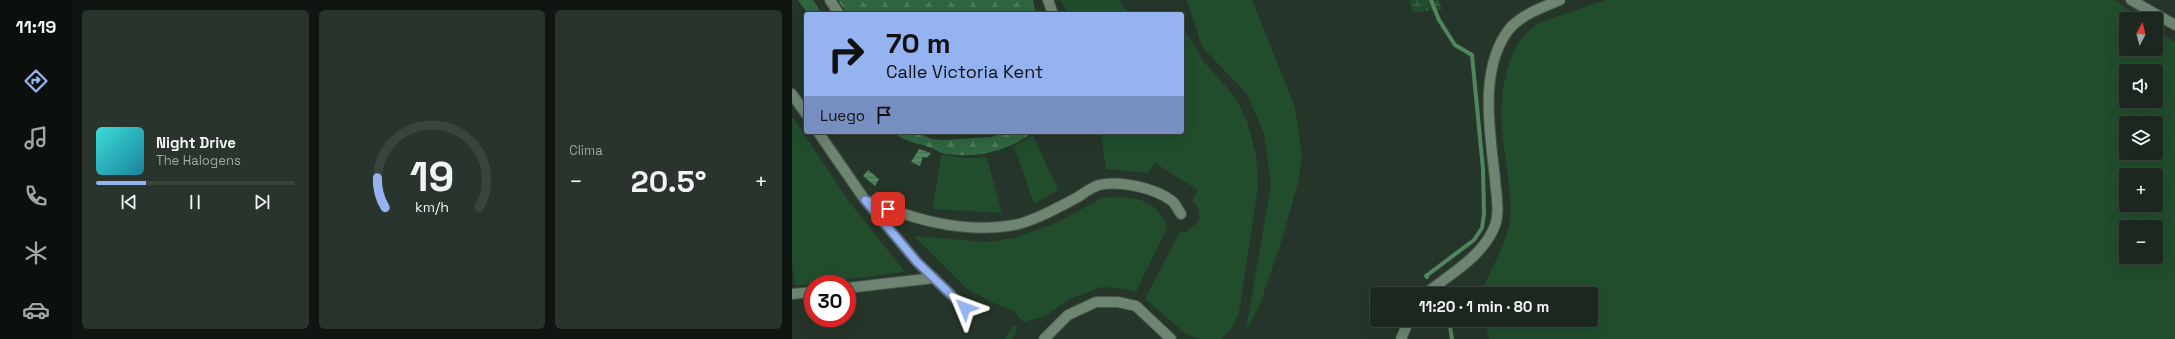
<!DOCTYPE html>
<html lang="es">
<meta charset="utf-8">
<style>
body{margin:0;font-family:"Space Grotesk",sans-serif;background:#29342c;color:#f1f3f6;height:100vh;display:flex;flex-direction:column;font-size:15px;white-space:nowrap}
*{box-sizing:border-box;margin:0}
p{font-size:13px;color:#a0a6a4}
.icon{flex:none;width:22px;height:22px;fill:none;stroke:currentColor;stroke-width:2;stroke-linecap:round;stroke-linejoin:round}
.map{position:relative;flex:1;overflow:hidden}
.side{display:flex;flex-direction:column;gap:10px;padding:10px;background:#0f1611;width:720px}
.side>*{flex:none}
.hud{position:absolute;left:12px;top:12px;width:380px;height:122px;border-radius:4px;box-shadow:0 4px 16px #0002,0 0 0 1px #3a443d;background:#95b2f1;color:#111;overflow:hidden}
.needle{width:26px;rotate:7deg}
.tools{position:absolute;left:1327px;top:12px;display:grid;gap:8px}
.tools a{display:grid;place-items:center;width:44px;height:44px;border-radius:4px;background:#1c281f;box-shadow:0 4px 16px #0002,0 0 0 1px #3a443d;font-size:20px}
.speed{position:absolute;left:12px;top:275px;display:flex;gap:8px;font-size:20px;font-weight:700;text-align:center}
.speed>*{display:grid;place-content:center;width:52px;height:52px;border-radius:50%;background:#1c281f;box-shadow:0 4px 16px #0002,0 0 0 1px #3a443d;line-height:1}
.speed .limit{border:6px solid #d22;background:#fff;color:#111}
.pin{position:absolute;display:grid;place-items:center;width:34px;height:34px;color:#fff;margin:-17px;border-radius:8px;box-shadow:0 2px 6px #0006}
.me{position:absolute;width:44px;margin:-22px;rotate:314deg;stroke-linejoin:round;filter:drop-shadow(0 0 3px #0008)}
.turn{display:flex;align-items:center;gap:14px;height:84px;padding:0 16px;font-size:18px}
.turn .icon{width:52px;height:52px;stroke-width:2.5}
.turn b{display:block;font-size:28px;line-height:34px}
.then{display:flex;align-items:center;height:38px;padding:0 16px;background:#0003;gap:8px;font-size:15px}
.big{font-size:30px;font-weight:700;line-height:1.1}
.side .widget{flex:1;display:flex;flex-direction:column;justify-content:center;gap:6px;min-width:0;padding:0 14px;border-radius:6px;background:#29342c}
.side .dial{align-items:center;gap:0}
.dial svg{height:104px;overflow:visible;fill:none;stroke:#3a443d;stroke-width:7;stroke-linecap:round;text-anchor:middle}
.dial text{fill:#f1f3f6;stroke:none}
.song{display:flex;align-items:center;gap:12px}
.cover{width:48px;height:48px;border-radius:6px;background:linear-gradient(135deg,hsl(180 70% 55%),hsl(190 70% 35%))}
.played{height:4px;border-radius:2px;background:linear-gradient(90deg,#95b2f1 25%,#3a443d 25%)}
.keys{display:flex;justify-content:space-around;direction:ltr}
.heat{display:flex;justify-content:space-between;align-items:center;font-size:22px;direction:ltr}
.side .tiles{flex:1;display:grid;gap:10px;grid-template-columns:repeat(3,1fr)}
.trip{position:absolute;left:578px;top:287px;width:228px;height:40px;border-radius:4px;background:#1c281f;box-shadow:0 4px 16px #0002,0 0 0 1px #3a443d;font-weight:700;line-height:40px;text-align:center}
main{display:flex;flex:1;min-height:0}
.tabs{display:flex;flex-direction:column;width:72px;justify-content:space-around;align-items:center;background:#0b100c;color:#a0a6a4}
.tabs .icon{width:28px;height:28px}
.tabs .current{color:#95b2f1}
.tabs b{font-size:18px;color:#f1f3f6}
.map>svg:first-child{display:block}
.green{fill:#214d2d;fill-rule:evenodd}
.forest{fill:url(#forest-firs)}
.wetland{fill:url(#wetland-marsh)}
.water{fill:url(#water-rules)}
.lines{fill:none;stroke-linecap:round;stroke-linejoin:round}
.stream{stroke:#50865d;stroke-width:4}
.minor-casing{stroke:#445247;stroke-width:12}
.minor{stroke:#6e8572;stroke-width:10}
.route-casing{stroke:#61749d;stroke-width:10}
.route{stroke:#95b2f1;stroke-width:7}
</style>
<main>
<nav class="tabs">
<b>11:19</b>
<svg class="icon current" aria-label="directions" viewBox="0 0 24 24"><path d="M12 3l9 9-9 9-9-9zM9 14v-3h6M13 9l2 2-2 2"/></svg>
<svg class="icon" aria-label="music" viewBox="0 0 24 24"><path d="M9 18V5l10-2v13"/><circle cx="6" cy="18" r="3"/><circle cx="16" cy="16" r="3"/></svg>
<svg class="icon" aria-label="phone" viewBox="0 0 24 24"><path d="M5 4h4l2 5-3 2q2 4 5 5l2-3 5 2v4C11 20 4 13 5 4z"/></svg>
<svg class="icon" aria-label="climate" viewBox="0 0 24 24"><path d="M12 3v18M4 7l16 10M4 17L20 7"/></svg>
<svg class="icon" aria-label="car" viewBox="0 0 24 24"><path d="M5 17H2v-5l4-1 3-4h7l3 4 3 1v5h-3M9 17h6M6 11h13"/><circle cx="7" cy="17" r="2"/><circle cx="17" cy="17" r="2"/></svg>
</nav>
<section class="side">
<div class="tiles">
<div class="widget">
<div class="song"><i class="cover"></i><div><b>Night Drive</b><p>The Halogens</p></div></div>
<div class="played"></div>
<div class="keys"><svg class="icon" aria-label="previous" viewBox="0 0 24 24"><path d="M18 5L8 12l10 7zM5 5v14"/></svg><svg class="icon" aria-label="pause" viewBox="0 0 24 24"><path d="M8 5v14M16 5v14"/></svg><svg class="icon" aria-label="next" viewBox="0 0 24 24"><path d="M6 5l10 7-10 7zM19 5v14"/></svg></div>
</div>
<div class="widget dial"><svg viewBox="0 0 100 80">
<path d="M14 69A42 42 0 1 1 86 69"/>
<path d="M14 69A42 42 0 0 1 8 46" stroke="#95b2f1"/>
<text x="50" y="56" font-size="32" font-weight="700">19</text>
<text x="50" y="72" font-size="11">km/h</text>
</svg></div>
<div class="widget"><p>Clima</p>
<div class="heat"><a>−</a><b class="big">20.5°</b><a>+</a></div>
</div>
</div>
</section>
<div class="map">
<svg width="1383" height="339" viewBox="0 0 1383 339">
<defs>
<pattern id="forest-firs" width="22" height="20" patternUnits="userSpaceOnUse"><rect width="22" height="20" fill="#30663f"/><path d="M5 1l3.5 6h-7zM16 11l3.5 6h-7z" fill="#4d7b5a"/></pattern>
<pattern id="wetland-marsh" width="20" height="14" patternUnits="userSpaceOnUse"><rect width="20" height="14" fill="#214d2d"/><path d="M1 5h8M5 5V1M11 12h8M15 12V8" fill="none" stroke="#40664a"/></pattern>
<pattern id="water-rules" width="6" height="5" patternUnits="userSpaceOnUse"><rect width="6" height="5" fill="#50865d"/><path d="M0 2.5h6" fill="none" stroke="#496e52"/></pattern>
</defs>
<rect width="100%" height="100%" fill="#263529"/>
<g class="green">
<path d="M 268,0 L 328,0 L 330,6 L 339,14 L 277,14 Z"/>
<path d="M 395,0 L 460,0 L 503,107 L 510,157 L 506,183 L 489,242 L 468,304 L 454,331 L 479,184 L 472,134 L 455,94 L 410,47 Z"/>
<path d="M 814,0 L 1323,0 L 1349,19 L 1334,19 L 1334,49 L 1364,49 L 1364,30 L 1383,42 L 1383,339 L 697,339 L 693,320 L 799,320 L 799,294 L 691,294 L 690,290 C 697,275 718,234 718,219 C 721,165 699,125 716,68 C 721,51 726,40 740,28 C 749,20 800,5 814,0 ZM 1334,71 L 1364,71 L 1364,101 L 1334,101 ZM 1334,123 L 1364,123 L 1364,153 L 1334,153 ZM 1334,175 L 1364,175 L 1364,205 L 1334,205 ZM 1334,227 L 1364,227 L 1364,257 L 1334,257 Z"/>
<path d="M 394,32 L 411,61 L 443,97 L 455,121 L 464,154 L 466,187 L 447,312 L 439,329 L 429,339 L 407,339 L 394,334 L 353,299 L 388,231 L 394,232 L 407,221 L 407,208 L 400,201 L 406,190 L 363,163 L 356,173 L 314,169 L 309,132 L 390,132 L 390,43 Z"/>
<path d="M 0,116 L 58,203 L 113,272 L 3,286 L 0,264 Z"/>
<path d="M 241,135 L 266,190 L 242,204 L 222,146 Z"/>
<path d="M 149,155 L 174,158 L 195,158 L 210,213 L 141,209 Z"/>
<path d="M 328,197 C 350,197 369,206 375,228 L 344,292 L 334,289 L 310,287 L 278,299 L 253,316 L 231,322 L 222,311 L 199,302 L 173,287 L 122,236 L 194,242 L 222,238 L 264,223 L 310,198 Z"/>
<path d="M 221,326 L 224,327 L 225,332 L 220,339 L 213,339 Z"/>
</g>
<g class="forest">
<path d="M 6,0 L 21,0 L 30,14 L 16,14 Z"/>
<path d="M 46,0 L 241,0 L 244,14 L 55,14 Z"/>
<path d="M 101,132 L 123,132 L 140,139 L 151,140 L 199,137 L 216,132 L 241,132 C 215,152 186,158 154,154 C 148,153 141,148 134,146 C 122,143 111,140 101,132 Z"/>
</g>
<path class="wetland" d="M 618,0 L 647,0 L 650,10 L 620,12 Z"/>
<g class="water">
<path d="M 127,149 L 139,153 L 135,158 L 131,157 L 128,166 L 119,162 Z"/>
<path d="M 76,170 L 87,179 L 83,186 L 71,176 Z"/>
</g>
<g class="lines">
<g class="stream">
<path d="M 635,277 L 634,276 L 682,240 L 690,228 L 692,214 L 691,169 L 680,55 L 663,45 L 647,20 L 639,0"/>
<path d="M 657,320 L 660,339"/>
</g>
<g class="minor-casing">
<g id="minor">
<path d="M 38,0 L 47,14"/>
<path d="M 256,0 L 261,14"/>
<path d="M 1339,0 L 1383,25"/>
<path d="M 0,94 L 14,114"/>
<path d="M 26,132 L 73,200 L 125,262 L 176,311"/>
<path d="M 73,200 C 119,218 166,233 216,226 C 237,224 267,207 286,197 C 292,193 300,187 307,185 C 328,180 363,188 380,201 C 384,204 386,210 389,214"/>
<path d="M 55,288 L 142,278"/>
<path d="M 0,294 L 21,292"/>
<path d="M 633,294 C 657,275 688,258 701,230 C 709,215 704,195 703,179 C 698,132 686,68 718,28 C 731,14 751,7 768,0"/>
<path d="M 252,339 L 276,315 L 304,302 L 326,302 L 344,306 L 379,339"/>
<path d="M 609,339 L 617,320"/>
</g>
</g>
<use href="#minor" class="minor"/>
</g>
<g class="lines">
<g class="route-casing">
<path id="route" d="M 96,209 L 73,200 L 125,262 L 173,308"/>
</g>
<use href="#route" class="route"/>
</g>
</svg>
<div class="tools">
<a><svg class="needle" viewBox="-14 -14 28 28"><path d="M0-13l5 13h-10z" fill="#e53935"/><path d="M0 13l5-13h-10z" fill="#a0a6a4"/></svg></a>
<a><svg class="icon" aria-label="sound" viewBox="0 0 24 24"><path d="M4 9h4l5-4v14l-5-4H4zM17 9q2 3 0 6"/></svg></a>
<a><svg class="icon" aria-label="layers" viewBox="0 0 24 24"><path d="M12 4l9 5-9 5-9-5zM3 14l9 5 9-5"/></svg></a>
<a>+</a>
<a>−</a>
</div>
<div class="speed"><div class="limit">30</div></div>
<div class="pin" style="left:96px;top:209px;background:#d93025"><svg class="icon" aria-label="arrive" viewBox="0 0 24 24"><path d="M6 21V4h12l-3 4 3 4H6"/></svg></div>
<svg class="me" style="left:173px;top:308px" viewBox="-20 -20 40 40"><path d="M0-17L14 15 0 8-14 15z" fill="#95b2f1" stroke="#fff" stroke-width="4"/></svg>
<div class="trip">11:20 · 1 min · 80 m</div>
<div class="hud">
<div class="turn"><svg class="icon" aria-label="right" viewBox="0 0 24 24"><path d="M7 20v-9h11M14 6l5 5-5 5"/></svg><div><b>70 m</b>Calle Victoria Kent</div></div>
<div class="then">Luego<svg class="icon" aria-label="arrive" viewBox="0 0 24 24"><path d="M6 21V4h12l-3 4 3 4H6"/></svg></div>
</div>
</div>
</main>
